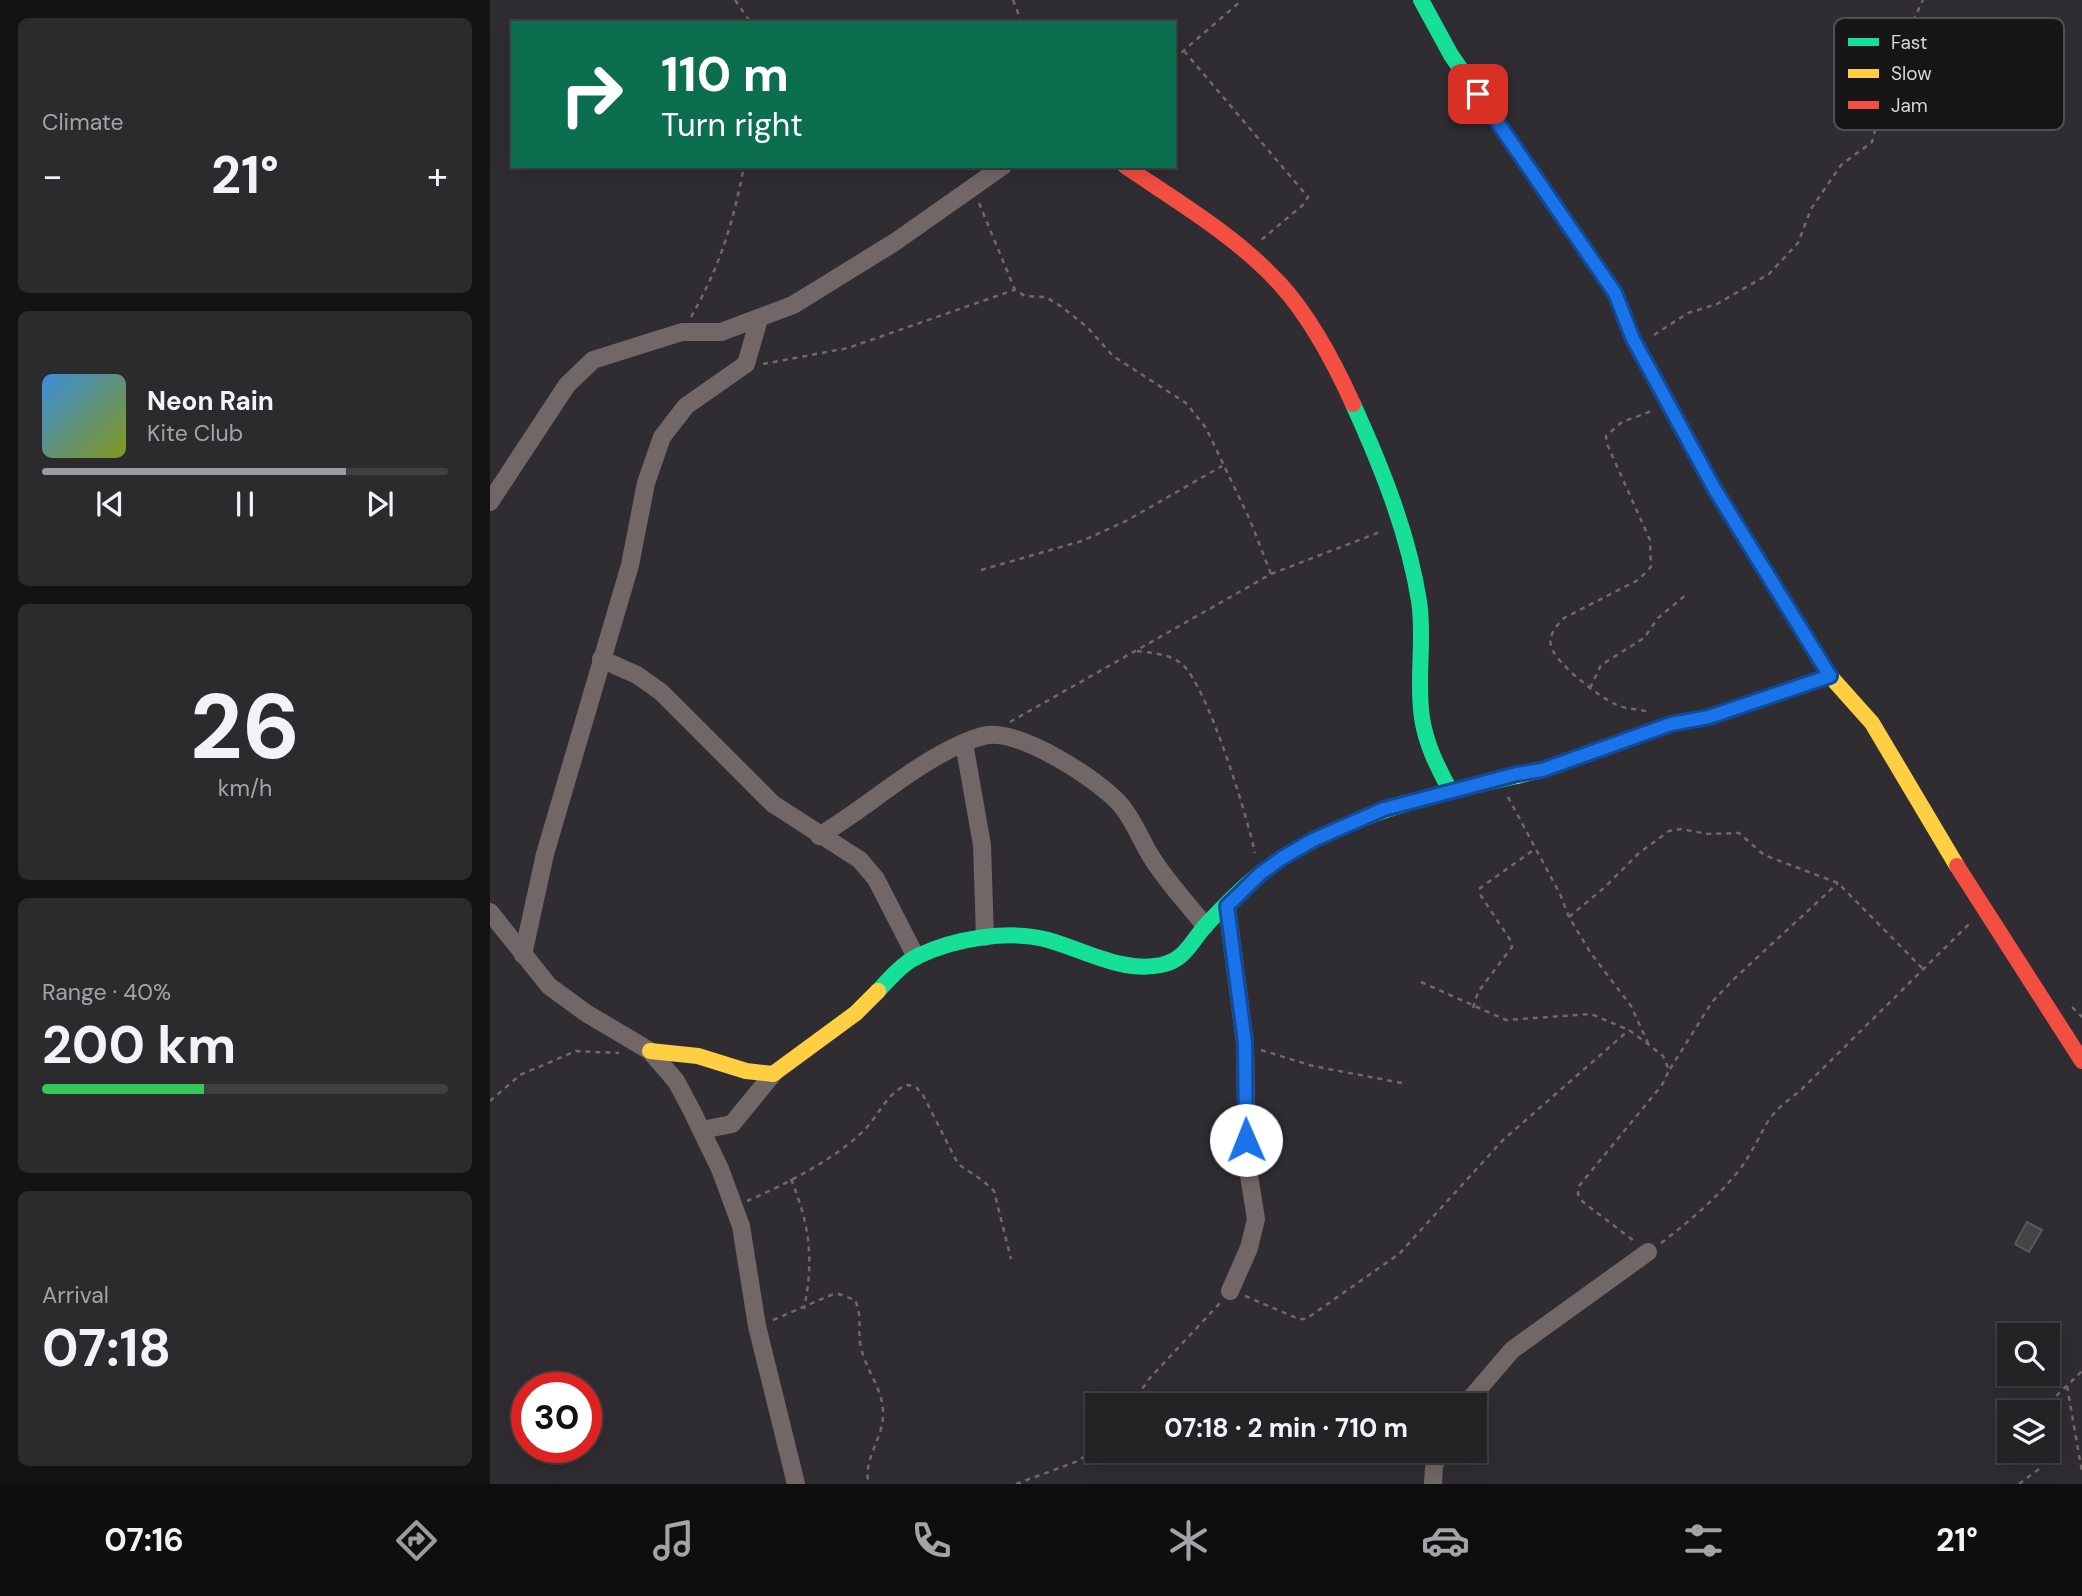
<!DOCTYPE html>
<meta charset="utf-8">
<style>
body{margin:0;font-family:"DM Sans",sans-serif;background:#2b2a2d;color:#f1f3f6;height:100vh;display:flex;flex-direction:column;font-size:26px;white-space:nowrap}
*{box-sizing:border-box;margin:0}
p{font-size:23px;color:#a3a4a7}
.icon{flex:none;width:38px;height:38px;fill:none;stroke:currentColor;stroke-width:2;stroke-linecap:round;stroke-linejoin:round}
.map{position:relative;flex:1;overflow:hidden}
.side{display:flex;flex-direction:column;gap:18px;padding:18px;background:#131314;width:490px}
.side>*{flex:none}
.guide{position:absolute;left:21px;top:21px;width:665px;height:147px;border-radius:0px;box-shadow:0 4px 18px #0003,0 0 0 2px #403f42;background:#0b6e4f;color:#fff;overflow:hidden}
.buttons{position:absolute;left:1507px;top:1323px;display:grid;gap:14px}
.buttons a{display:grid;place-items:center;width:63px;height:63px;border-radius:0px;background:#232225;box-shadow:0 4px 18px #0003,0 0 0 2px #403f42;font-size:35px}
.speed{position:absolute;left:21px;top:1372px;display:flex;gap:14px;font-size:35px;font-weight:700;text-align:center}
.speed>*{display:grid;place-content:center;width:91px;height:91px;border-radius:50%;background:#232225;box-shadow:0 4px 18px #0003,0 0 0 2px #403f42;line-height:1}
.speed .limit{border:10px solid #d22;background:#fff;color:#111}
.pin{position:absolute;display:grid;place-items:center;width:60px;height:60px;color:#fff;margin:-30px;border-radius:14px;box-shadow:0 4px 10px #0006}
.me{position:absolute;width:77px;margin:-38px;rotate:359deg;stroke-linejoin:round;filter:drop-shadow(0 0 5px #0008)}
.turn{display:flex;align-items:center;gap:24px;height:147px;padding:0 35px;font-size:32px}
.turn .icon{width:91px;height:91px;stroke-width:2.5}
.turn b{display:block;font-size:49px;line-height:60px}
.big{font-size:52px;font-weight:700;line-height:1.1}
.side .widget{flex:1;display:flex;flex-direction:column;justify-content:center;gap:10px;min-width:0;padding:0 24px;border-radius:10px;background:#2b2a2d}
.side .dial{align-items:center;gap:0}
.dial b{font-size:91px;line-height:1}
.song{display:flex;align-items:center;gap:21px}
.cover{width:84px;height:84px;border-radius:10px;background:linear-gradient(135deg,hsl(210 70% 55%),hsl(70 70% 35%))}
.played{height:7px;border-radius:4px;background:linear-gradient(90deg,#9c9a9e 75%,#403f42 75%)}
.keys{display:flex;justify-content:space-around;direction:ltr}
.heat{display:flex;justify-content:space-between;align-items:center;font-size:38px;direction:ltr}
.charge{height:10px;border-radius:5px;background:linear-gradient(90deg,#34c759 40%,#403f42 0)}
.trip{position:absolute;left:595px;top:1393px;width:402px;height:70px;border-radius:0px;background:#232225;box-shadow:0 4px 18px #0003,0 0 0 2px #403f42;font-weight:700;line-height:70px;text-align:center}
.tabs{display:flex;height:112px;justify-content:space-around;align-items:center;background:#0e0e0f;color:#a3a4a7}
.tabs .icon{width:49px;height:49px}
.tabs .selected{color:#9c9a9e}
.tabs b{font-size:32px;color:#f1f3f6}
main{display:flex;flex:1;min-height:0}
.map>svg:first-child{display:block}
.building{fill:#454344;stroke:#5a585a;stroke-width:2}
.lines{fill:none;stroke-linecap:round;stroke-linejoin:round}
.path{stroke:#716869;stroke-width:2.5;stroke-dasharray:5 5;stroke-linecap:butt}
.street{stroke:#726767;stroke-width:18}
.fast{stroke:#16e098;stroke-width:16}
.slow{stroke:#ffcf43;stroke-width:16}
.jam{stroke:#f24e42;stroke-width:16}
.route-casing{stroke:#114b97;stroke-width:18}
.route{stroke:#1a73e8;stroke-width:12}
.key{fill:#161517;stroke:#504f51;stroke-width:2}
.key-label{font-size:19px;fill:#d7d5d9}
</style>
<main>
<section class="side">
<div class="widget"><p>Climate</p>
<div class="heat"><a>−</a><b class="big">21°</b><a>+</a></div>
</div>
<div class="widget">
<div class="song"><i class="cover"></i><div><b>Neon Rain</b><p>Kite Club</p></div></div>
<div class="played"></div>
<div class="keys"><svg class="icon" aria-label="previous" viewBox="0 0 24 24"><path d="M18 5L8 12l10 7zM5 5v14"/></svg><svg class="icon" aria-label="pause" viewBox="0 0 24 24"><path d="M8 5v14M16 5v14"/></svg><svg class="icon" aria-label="next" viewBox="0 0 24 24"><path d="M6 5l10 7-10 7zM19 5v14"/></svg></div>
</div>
<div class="widget dial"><b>26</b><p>km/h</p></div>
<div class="widget"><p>Range · 40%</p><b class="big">200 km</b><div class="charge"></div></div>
<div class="widget"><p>Arrival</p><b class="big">07:18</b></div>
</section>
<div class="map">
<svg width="1592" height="1484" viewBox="0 0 1592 1484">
<rect width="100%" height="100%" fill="#2f2d31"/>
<path class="building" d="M 1537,1222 L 1552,1230 L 1539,1252 L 1525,1244 Z"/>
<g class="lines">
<g class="path">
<path d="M 245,0 L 261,23"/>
<path d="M 523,0 L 532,23"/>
<path d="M 694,51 L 818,197 L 814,204 L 770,241"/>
<path d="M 684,59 L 752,0"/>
<path d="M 489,203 L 525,290 L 535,296 L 556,297 L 572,307 L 597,327 L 623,356 L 696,403 L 716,428 L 760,520 L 781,574"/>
<path d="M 201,317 C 230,266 243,224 254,166"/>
<path d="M 1164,335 L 1198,313 L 1227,304 L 1279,274 L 1308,243 L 1321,209 L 1351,165 L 1382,142 L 1402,66 L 1433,0"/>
<path d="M 273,364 L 358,348 L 524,290"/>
<path d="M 491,570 L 592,541 L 636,521 L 732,466"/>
<path d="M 647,651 C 662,653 680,654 692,664 C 718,687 757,816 765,853"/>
<path d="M 1100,688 L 1111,665 L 1154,638 L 1168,618 L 1197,594"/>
<path d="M 1156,711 C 1146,709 1134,709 1125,704 C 1108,696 1066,664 1061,646 C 1058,635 1067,625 1074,618 L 1148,580 L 1161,567 L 1160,540 L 1117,444 L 1116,436 L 1132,422 L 1162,411"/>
<path d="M 520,722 L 781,574 L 890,532"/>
<path d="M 1018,797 L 1070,894 L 1079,917 L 1100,952 L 1141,1006 L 1158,1043"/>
<path d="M 1079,917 L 1115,887 L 1149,853 L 1179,831 L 1192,829 L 1217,834 L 1249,833 L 1274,855 L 1348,883 L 1434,970"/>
<path d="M 931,982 L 1016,1020 L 1101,1014 L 1139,1030 L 1158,1044 L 1173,1056 L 1179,1070 L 1172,1085 L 1089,1186 L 1088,1194 L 1093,1202 L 1144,1241"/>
<path d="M 1582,1007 L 1592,1017"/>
<path d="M 983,1008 L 988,992 L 1022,947 L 1021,941 L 991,896 L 990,888 L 1045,849"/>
<path d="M 771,1050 L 823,1066 L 917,1084"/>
<path d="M 1180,1069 L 1222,1002 L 1245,978 L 1348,883"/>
<path d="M 0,1101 L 30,1075 L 86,1051 L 129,1053"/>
<path d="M 301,1179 C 320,1226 324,1259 314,1309"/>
<path d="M 257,1201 C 294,1185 350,1157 377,1127 C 389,1114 400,1089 418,1085 L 426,1087 L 433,1095 L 468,1164 L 492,1180 L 504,1191 L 521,1259"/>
<path d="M 1171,1243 C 1201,1220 1227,1198 1250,1169 C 1261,1154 1268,1139 1277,1123 C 1285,1109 1300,1099 1312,1089 L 1481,922"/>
<path d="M 755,1296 L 809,1319 L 816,1319 L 909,1254 L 1013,1140 L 1139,1030"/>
<path d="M 283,1320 L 341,1295 L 349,1294 L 365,1300 C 373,1317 367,1331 371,1348 C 377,1373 394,1390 393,1415 C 393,1439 372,1461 379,1484"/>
<path d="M 1577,1386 L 1592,1472"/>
<path d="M 641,1405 L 659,1379 L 730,1303"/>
<path d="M 1555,1412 L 1559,1403 L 1592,1371"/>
<path d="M 526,1484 L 588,1461 L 607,1447"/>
<path d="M 1529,1484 L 1549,1469 L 1556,1451"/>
</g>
<g class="street">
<path d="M 0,502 L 77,385 L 103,360 L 192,332 L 231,332 L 303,305 L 405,242 L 513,166"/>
<path d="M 111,659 L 147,675 L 171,692 L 283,804 L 370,860 L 386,879 L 426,957"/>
<path d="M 474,743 L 492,845 L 495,937"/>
<path d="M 329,836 C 378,807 421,766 473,743 C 480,740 491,736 498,735 C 534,732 606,778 629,803 C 643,818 651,841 662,858 C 677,882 698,904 715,926"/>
<path d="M 737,907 L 755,1043 L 757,1163 L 766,1219 L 759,1248 L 740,1291"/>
<path d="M 0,912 L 59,986 L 96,1013 L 160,1051 L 186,1081 L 201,1109 L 230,1169 L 251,1226 L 267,1326 L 306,1484"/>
<path d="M 33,955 L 55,854 L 140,565 L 156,483 L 172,437 L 196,406 L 256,364 L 269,319"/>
<path d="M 212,1130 L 242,1124 L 283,1074"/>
<path d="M 975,1405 L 1022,1350 L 1158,1252"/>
<path d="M 943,1484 L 944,1467 L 949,1451"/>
</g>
<g class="fast">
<path d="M 931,0 L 961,55 L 1125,293 L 1143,339 L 1224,488 L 1314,634"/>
<path d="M 863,404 C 891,466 918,532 929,601 C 935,639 926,679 932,718 C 936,745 948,768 961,792"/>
<path d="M 388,991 C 399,979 413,963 428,956 C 463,939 519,929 558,940 C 594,950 632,973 671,965 C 696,960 701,941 717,924 C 733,907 752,887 771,873 C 847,817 937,796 1027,776"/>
</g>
<g class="slow">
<path d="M 1314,634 L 1340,676 L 1382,723 L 1467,866"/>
<path d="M 1027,776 L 1052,770 L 1181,724 L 1219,717 L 1340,676"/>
<path d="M 160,1051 L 208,1056 L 256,1071 L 283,1074 L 366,1013 L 388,991"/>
</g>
<g class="jam">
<path d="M 635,166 C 688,202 746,236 790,284 C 821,318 844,362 863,404"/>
<path d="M 1467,866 L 1592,1061"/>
</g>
</g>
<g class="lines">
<g class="route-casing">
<path id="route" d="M 756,1140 L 755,1043 L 737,906 L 770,874 L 792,858 L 823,840 L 894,809 L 1027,774 L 1052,770 L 1181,724 L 1219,717 L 1340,676 L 1224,488 L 1143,339 L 1125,293 L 988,94"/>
</g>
<use href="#route" class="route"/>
</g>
<rect x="1344" y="18" width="230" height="112" rx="10" class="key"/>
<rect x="1358" y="38" width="31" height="8" fill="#16e098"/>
<rect x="1358" y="69" width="31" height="9" fill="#ffcf43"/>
<rect x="1358" y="101" width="31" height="8" fill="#f24e42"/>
<g class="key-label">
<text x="1401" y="49">Fast</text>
<text x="1401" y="80">Slow</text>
<text x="1401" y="112">Jam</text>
</g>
</svg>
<div class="buttons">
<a><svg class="icon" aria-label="search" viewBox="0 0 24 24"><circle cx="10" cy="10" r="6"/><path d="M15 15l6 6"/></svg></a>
<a><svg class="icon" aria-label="layers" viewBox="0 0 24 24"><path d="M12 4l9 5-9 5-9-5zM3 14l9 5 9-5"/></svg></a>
</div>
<div class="speed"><div class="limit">30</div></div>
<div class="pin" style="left:988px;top:94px;background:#d93025"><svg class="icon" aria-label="arrive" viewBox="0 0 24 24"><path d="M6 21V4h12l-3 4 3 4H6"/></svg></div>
<svg class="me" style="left:756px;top:1140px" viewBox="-20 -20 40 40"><circle r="19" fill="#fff"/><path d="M0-13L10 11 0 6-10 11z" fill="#1a73e8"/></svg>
<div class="trip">07:18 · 2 min · 710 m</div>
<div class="guide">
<div class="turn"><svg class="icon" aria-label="right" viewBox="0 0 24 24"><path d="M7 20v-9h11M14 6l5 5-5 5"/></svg><div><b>110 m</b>Turn right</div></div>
</div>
</div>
</main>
<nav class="tabs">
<b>07:16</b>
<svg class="icon selected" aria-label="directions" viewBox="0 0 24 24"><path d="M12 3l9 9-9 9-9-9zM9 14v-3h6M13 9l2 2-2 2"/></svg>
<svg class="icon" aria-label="music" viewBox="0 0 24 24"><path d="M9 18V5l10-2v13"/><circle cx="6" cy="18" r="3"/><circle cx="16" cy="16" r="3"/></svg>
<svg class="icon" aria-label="phone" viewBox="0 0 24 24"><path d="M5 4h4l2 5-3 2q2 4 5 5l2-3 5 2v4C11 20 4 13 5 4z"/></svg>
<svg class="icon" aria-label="climate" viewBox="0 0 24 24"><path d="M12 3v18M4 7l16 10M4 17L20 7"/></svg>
<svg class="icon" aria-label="car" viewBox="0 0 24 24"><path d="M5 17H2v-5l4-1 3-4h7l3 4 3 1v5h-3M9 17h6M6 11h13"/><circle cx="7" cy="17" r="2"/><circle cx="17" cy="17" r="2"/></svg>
<svg class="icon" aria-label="filters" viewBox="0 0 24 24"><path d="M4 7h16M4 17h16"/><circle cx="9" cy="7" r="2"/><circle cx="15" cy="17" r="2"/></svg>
<b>21°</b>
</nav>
